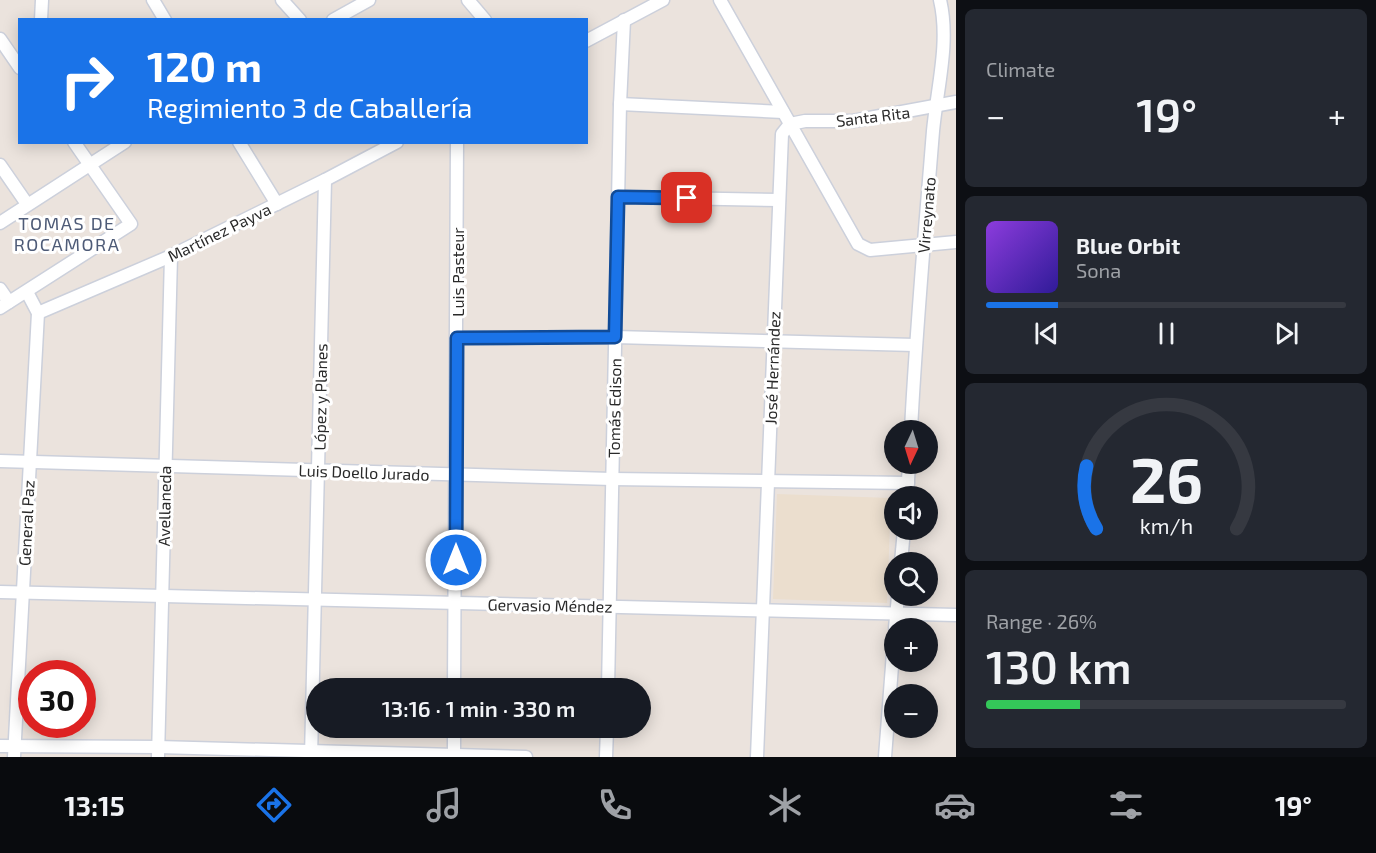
<!DOCTYPE html>
<meta charset="utf-8">
<style>
body{margin:0;font-family:"Exo 2",sans-serif;background:#242831;color:#f1f3f6;height:100vh;display:flex;flex-direction:column;font-size:22px;white-space:nowrap}
*{box-sizing:border-box;margin:0}
p{font-size:20px;color:#9ea1a6}
.icon{flex:none;width:33px;height:33px;fill:none;stroke:currentColor;stroke-width:2;stroke-linecap:round;stroke-linejoin:round}
.map{position:relative;flex:1;overflow:hidden}
.drawer{display:flex;flex-direction:column;gap:9px;padding:9px;background:#0d0f14;width:420px}
.drawer>*{flex:none}
.banner{position:absolute;left:18px;top:18px;width:570px;height:126px;border-radius:0px;box-shadow:0 3px 15px #0003;background:#1a73e8;color:#fff;overflow:hidden}
.needle{width:39px;rotate:184deg}
.buttons{position:absolute;left:884px;top:420px;display:grid;gap:12px}
.buttons a{display:grid;place-items:center;width:54px;height:54px;border-radius:50%;background:#171b24;box-shadow:0 3px 15px #0003;font-size:30px}
.speed{position:absolute;left:18px;top:660px;display:flex;gap:12px;font-size:30px;font-weight:700;text-align:center}
.speed>*{display:grid;place-content:center;width:78px;height:78px;border-radius:50%;background:#171b24;box-shadow:0 3px 15px #0003;line-height:1}
.speed .limit{border:9px solid #d22;background:#fff;color:#111}
.pin{position:absolute;display:grid;place-items:center;width:51px;height:51px;color:#fff;margin:-26px;border-radius:12px;box-shadow:0 3px 9px #0006}
.me{position:absolute;width:66px;margin:-33px;rotate:0deg;stroke-linejoin:round;filter:drop-shadow(0 0 4px #0008)}
.turn{display:flex;align-items:center;gap:21px;height:126px;padding:0 30px;font-size:27px}
.turn .icon{width:78px;height:78px;stroke-width:2.5}
.turn b{display:block;font-size:42px;line-height:51px}
.big{font-size:45px;font-weight:600;line-height:1.1}
.drawer .tile{flex:1;display:flex;flex-direction:column;justify-content:center;gap:9px;min-width:0;padding:0 21px;border-radius:9px;background:#242831}
.drawer .dial{align-items:center;gap:0}
.dial svg{height:156px;overflow:visible;fill:none;stroke:#363941;stroke-width:7;stroke-linecap:round;text-anchor:middle}
.dial text{fill:#f1f3f6;stroke:none}
.song{display:flex;align-items:center;gap:18px}
.cover{width:72px;height:72px;border-radius:9px;background:linear-gradient(135deg,hsl(270 70% 55%),hsl(250 70% 35%))}
.played{height:6px;border-radius:3px;background:linear-gradient(90deg,#1a73e8 20%,#363941 20%)}
.keys{display:flex;justify-content:space-around;direction:ltr}
.heat{display:flex;justify-content:space-between;align-items:center;font-size:33px;direction:ltr}
.charge{height:9px;border-radius:4px;background:linear-gradient(90deg,#34c759 26%,#363941 0)}
.trip{position:absolute;left:306px;top:678px;width:345px;height:60px;border-radius:30px;background:#171b24;box-shadow:0 3px 15px #0003;font-weight:600;line-height:60px;text-align:center}
.tab-bar{display:flex;height:96px;justify-content:space-around;align-items:center;background:#090b0e;color:#9ea1a6}
.tab-bar .icon{width:42px;height:42px}
.tab-bar .active{color:#1a73e8}
.tab-bar b{font-size:27px;color:#f1f3f6}
main{display:flex;flex:1;min-height:0}
.map>svg:first-child{display:block}
.education{fill:#ebdece}
.lines{fill:none;stroke-linecap:round;stroke-linejoin:round}
.street-casing{stroke:#ccd0db;stroke-width:15}
.street{stroke:#fff;stroke-width:12}
.route-casing{stroke:#114b97;stroke-width:15}
.route{stroke:#1a73e8;stroke-width:10}
.labels{text-anchor:middle;dominant-baseline:central;stroke-width:6;stroke-linejoin:round;paint-order:stroke}
.street-label{font-size:16px;fill:#2a2a2a;stroke:#fff}
.neighbourhood-label{font-size:18px;letter-spacing:1.5px;fill:#4e5b77;stroke:#fff}
</style>
<main>
<div class="map">
<svg width="956" height="757" viewBox="0 0 956 757">
<rect width="100%" height="100%" fill="#ebe3dd"/>
<path class="education" d="M 777,494 L 891,498 L 887,603 L 773,599 Z"/>
<g class="lines">
<g class="street-casing">
<g id="street">
<path d="M 153,0 L 165,20"/>
<path d="M 282,0 L 300,20"/>
<path d="M 468,0 L 485,20"/>
<path d="M 720,0 L 858,244 L 870,250 L 956,242"/>
<path d="M 41,20 L 42,0"/>
<path d="M 333,20 L 369,0"/>
<path d="M 0,39 L 20,68"/>
<path d="M 586,41 L 663,0"/>
<path d="M 620,104 L 783,112"/>
<path d="M 790,124 L 805,121 L 853,121 L 956,102"/>
<path d="M 239,142 L 277,204"/>
<path d="M 0,165 L 27,204"/>
<path d="M 618,197 L 779,200"/>
<path d="M 0,223 L 125,142"/>
<path d="M 0,289 L 9,302"/>
<path d="M 0,308 L 131,224 L 74,142"/>
<path d="M 38,313 L 171,256 L 325,180 L 397,142"/>
<path d="M 457,338 L 615,337 L 915,345"/>
<path d="M 911,430 C 916,330 925,231 933,131 C 937,88 950,42 940,0"/>
<path d="M 0,461 L 612,479 L 908,483"/>
<path d="M 907,496 L 909,464"/>
<path d="M 901,562 L 904,530"/>
<path d="M 0,592 L 956,615"/>
<path d="M 895,628 L 898,596"/>
<path d="M 454,688 L 457,142"/>
<path d="M 608,688 L 620,104 L 624,20"/>
<path d="M 0,746 L 158,747 L 526,757"/>
<path d="M 14,757 L 38,313 L 27,292"/>
<path d="M 158,757 L 171,256"/>
<path d="M 311,757 L 325,180"/>
<path d="M 454,757 L 454,728"/>
<path d="M 606,757 L 607,728"/>
<path d="M 757,757 L 782,134 L 790,124"/>
<path d="M 885,757 L 894,640"/>
</g>
</g>
<use href="#street" class="street"/>
</g>
<g class="lines">
<g class="route-casing">
<path id="route" d="M 456,560 L 457,338 L 615,337 L 618,197 L 687,198"/>
</g>
<use href="#route" class="route"/>
</g>
<g class="labels">
<g class="street-label">
<text transform="translate(873 116) rotate(-7)">Santa Rita</text>
<text transform="translate(926 215) rotate(-85)">Virreynato</text>
<text transform="translate(219 232) rotate(-26)">Martínez Payva</text>
<text transform="translate(457 272) rotate(-90)">Luis Pasteur</text>
<text transform="translate(772 368) rotate(-88)">José Hernández</text>
<text transform="translate(320 397) rotate(-89)">López y Planes</text>
<text transform="translate(614 408) rotate(-89)">Tomás Edison</text>
<text transform="translate(364 472) rotate(2)">Luis Doello Jurado</text>
<text transform="translate(164 506) rotate(-89)">Avellaneda</text>
<text transform="translate(26 523) rotate(-87)">General Paz</text>
<text transform="translate(550 605) rotate(1)">Gervasio Méndez</text>
</g>
<g class="neighbourhood-label">
<text x="67" y="223">TOMAS DE<tspan x="67" dy="21">ROCAMORA</tspan></text>
</g>
</g>
</svg>
<div class="buttons">
<a><svg class="needle" viewBox="-14 -14 28 28"><path d="M0-13l5 13h-10z" fill="#e53935"/><path d="M0 13l5-13h-10z" fill="#9ea1a6"/></svg></a>
<a><svg class="icon" aria-label="sound" viewBox="0 0 24 24"><path d="M4 9h4l5-4v14l-5-4H4zM17 9q2 3 0 6"/></svg></a>
<a><svg class="icon" aria-label="search" viewBox="0 0 24 24"><circle cx="10" cy="10" r="6"/><path d="M15 15l6 6"/></svg></a>
<a>+</a>
<a>−</a>
</div>
<div class="speed"><div class="limit">30</div></div>
<div class="pin" style="left:687px;top:198px;background:#d93025"><svg class="icon" aria-label="arrive" viewBox="0 0 24 24"><path d="M6 21V4h12l-3 4 3 4H6"/></svg></div>
<svg class="me" style="left:456px;top:560px" viewBox="-20 -20 40 40"><circle r="17" fill="#1a73e8" stroke="#fff" stroke-width="3"/><path d="M0-11L8 9 0 5-8 9z" fill="#fff"/></svg>
<div class="trip">13:16 · 1 min · 330 m</div>
<div class="banner">
<div class="turn"><svg class="icon" aria-label="right" viewBox="0 0 24 24"><path d="M7 20v-9h11M14 6l5 5-5 5"/></svg><div><b>120 m</b>Regimiento 3 de Caballería</div></div>
</div>
</div>
<section class="drawer">
<div class="tile"><p>Climate</p>
<div class="heat"><a>−</a><b class="big">19°</b><a>+</a></div>
</div>
<div class="tile">
<div class="song"><i class="cover"></i><div><b>Blue Orbit</b><p>Sona</p></div></div>
<div class="played"></div>
<div class="keys"><svg class="icon" aria-label="previous" viewBox="0 0 24 24"><path d="M18 5L8 12l10 7zM5 5v14"/></svg><svg class="icon" aria-label="pause" viewBox="0 0 24 24"><path d="M8 5v14M16 5v14"/></svg><svg class="icon" aria-label="next" viewBox="0 0 24 24"><path d="M6 5l10 7-10 7zM19 5v14"/></svg></div>
</div>
<div class="tile dial"><svg viewBox="0 0 100 80">
<path d="M14 69A42 42 0 1 1 86 69"/>
<path d="M14 69A42 42 0 0 1 9 37" stroke="#1a73e8"/>
<text x="50" y="56" font-size="32" font-weight="700">26</text>
<text x="50" y="72" font-size="11">km/h</text>
</svg></div>
<div class="tile"><p>Range · 26%</p><b class="big">130 km</b><div class="charge"></div></div>
</section>
</main>
<nav class="tab-bar">
<b>13:15</b>
<svg class="icon active" aria-label="directions" viewBox="0 0 24 24"><path d="M12 3l9 9-9 9-9-9zM9 14v-3h6M13 9l2 2-2 2"/></svg>
<svg class="icon" aria-label="music" viewBox="0 0 24 24"><path d="M9 18V5l10-2v13"/><circle cx="6" cy="18" r="3"/><circle cx="16" cy="16" r="3"/></svg>
<svg class="icon" aria-label="phone" viewBox="0 0 24 24"><path d="M5 4h4l2 5-3 2q2 4 5 5l2-3 5 2v4C11 20 4 13 5 4z"/></svg>
<svg class="icon" aria-label="climate" viewBox="0 0 24 24"><path d="M12 3v18M4 7l16 10M4 17L20 7"/></svg>
<svg class="icon" aria-label="car" viewBox="0 0 24 24"><path d="M5 17H2v-5l4-1 3-4h7l3 4 3 1v5h-3M9 17h6M6 11h13"/><circle cx="7" cy="17" r="2"/><circle cx="17" cy="17" r="2"/></svg>
<svg class="icon" aria-label="filters" viewBox="0 0 24 24"><path d="M4 7h16M4 17h16"/><circle cx="9" cy="7" r="2"/><circle cx="15" cy="17" r="2"/></svg>
<b>19°</b>
</nav>
